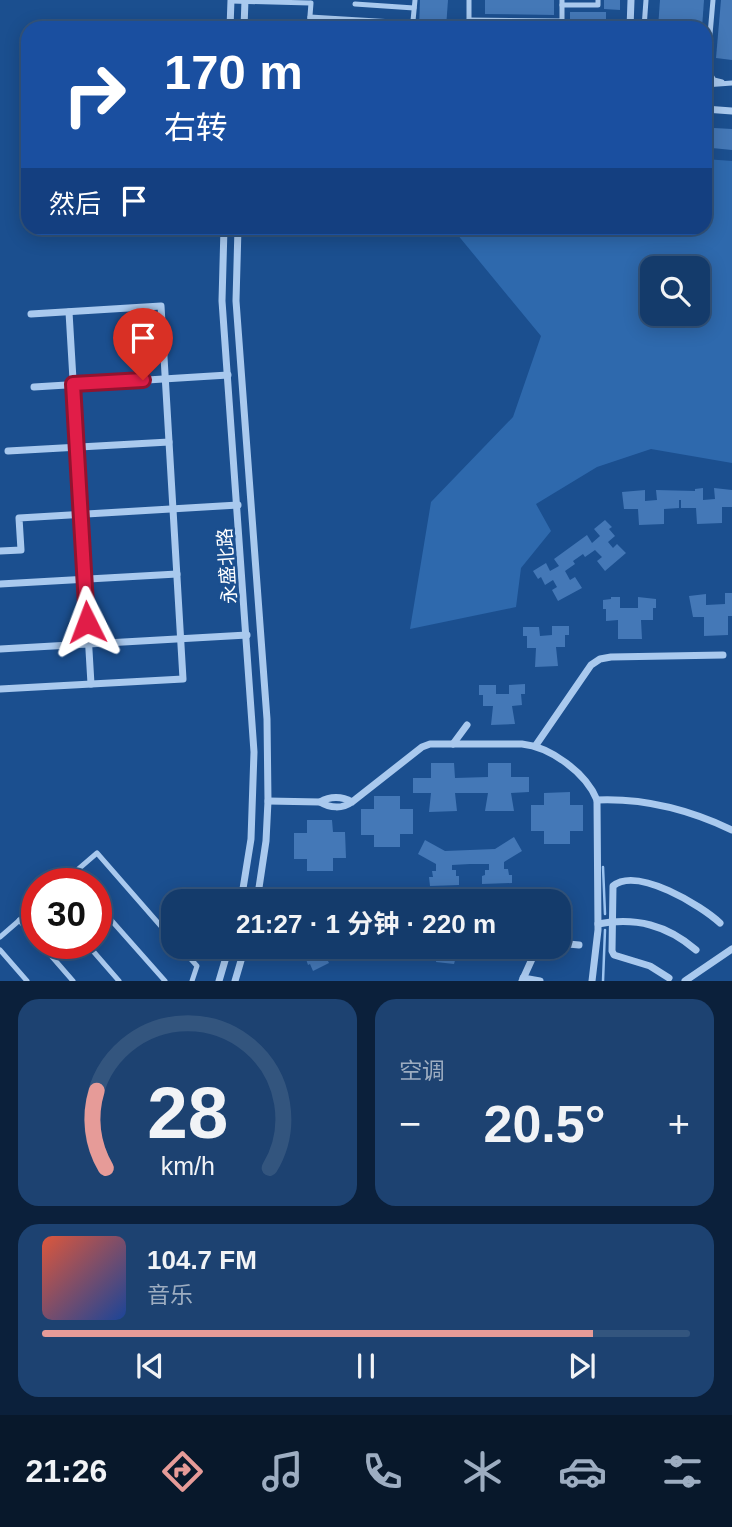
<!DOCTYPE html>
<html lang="zh">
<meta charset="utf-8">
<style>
body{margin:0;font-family:Arial,"Noto Sans SC",sans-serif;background:#1d4271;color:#f1f3f6;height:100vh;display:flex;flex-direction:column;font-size:26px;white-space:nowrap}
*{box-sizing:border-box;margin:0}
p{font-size:23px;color:#9dadc1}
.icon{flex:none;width:38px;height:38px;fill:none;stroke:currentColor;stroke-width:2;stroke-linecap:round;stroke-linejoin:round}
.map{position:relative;height:981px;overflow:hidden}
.drawer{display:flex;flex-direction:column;gap:18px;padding:18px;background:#0b203b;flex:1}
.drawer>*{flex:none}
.guide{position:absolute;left:21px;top:21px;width:691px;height:214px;border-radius:21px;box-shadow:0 4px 18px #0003,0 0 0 2px #33557e;background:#1a4fa0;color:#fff;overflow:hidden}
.tools{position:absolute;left:640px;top:256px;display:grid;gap:14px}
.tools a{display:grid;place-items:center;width:70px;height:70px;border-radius:14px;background:#143b6b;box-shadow:0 4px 18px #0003,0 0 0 2px #33557e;font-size:35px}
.speed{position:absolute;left:21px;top:868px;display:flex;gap:14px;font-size:35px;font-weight:700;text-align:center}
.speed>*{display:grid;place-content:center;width:91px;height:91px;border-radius:50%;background:#143b6b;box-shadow:0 4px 18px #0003,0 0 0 2px #33557e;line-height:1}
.speed .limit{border:10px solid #d22;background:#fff;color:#111}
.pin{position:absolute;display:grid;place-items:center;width:60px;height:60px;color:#fff;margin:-72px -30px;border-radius:50% 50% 50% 0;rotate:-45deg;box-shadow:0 0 7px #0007}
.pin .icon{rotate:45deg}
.me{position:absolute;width:77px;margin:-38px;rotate:357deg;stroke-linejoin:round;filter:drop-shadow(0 0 5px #0008)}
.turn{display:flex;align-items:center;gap:24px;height:147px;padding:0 28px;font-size:32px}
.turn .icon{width:91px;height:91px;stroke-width:2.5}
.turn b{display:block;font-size:49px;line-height:60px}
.then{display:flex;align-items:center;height:66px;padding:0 28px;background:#0003;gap:14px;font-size:26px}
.big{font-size:52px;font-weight:700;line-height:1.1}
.drawer .card{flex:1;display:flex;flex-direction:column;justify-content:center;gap:10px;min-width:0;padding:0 24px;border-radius:21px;background:#1d4271}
.drawer .dial{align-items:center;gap:0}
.dial svg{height:182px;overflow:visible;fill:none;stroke:#33557e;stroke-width:7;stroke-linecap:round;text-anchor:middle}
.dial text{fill:#f1f3f6;stroke:none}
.song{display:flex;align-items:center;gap:21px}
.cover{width:84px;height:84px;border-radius:10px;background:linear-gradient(135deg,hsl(10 70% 55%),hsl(220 70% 35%))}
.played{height:7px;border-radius:4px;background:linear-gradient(90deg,#e69b98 85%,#33557e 85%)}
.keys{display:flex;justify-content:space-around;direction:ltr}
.heat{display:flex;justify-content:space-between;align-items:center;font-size:38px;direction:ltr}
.drawer .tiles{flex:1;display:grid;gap:18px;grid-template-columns:1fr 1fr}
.card:last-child{grid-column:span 2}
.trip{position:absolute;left:161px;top:889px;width:410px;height:70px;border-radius:21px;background:#143b6b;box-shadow:0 4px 18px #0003,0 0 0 2px #33557e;font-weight:700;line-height:70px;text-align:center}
.dock{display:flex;height:112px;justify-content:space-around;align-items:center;background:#08182b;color:#9dadc1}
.dock .icon{width:49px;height:49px}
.dock .active{color:#e69b98}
.dock b{font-size:32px;color:#f1f3f6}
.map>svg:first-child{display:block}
.green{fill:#2e69ad;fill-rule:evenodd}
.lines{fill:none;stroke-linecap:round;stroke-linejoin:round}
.stream{stroke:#9cc4f0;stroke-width:2.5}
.building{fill:#4478b7}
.service{stroke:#a9c9ee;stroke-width:5}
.minor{stroke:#a9c9ee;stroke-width:7}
.route-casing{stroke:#92132f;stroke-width:18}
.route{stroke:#e11d48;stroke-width:12}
.labels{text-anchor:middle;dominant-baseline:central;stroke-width:5;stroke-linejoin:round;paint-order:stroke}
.street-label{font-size:19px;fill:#fff;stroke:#1b4f8f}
</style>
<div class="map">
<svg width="732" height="981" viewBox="0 0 732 981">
<rect width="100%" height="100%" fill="#1b4f8f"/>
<path class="green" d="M 705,159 L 732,161 L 732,463 L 651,449 L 597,467 L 536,504 L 551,531 L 521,568 L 516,607 L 410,629 L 431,502 L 513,417 L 541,336 L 452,228 L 705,228 ZM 653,268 L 698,268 L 698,313 L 653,313 Z"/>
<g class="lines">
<g class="stream">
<path d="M 603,867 L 605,914"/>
<path d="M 603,981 L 605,930"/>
</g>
</g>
<g class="building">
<path d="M 420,0 L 448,0 L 446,28 L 419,28 Z"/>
<path d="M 485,0 L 554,0 L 554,15 L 485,14 Z"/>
<path d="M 604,0 L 620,0 L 620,10 L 604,9 Z"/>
<path d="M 660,0 L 704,0 L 702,28 L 658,28 Z"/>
<path d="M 721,0 L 732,0 L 732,60 L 716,58 Z"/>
<rect x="570" y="12" width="36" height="16"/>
<path d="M 272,19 L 297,20 L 296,28 L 271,28 Z"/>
<path d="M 714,128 L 732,129 L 732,150 L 712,148 Z"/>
<path d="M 703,488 L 703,500 L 715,499 L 714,488 L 732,490 L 732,507 L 722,507 L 722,523 L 697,524 L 696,508 L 681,508 L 681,500 L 679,500 L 679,508 L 664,509 L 664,524 L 639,525 L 638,509 L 624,509 L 622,492 L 645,490 L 645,501 L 657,500 L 656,490 L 695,491 L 695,489 Z"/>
<path d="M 605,520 L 612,527 L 609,529 L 615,536 L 608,542 L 613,548 L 617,544 L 626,553 L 605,571 L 597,561 L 602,557 L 595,550 L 585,557 L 583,554 L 573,561 L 575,564 L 565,571 L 570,580 L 575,577 L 582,588 L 558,601 L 552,590 L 557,587 L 553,580 L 545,585 L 541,577 L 538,579 L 533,571 L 546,563 L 550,571 L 559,566 L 554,559 L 587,535 L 592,543 L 600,536 L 594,529 Z"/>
<path d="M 725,593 L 732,593 L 732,616 L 728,616 L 728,635 L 704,636 L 704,617 L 693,617 L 689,596 L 706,594 L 706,605 L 725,604 Z"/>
<path d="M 611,597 L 620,597 L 620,608 L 638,608 L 638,597 L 656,599 L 656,608 L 653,608 L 653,620 L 641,620 L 642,639 L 618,639 L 618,620 L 606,621 L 606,609 L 603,609 L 603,600 L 611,599 Z"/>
<path d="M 552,626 L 569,626 L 569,635 L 565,635 L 565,647 L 556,647 L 558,666 L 535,667 L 536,648 L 527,648 L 527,636 L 523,636 L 523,627 L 539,627 L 540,636 L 552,635 Z"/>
<path d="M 525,684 L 525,694 L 521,694 L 522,705 L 512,706 L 515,724 L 491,725 L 493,706 L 483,706 L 483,695 L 479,695 L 479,685 L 496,685 L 496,694 L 509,694 L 509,685 Z"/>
<path d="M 431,763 L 454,763 L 455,778 L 488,777 L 488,763 L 511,763 L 511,777 L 529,777 L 529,792 L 511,793 L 514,811 L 485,811 L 488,793 L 455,793 L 457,811 L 429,812 L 431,793 L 413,793 L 413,778 L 431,778 Z"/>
<path d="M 570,792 L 570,805 L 583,805 L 583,831 L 570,831 L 570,844 L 544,844 L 544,831 L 531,831 L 531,805 L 544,805 L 544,793 Z"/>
<path d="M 374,796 L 400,796 L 400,809 L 413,809 L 413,834 L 400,834 L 400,847 L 374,847 L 374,835 L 361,835 L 361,809 L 374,809 Z"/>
<path d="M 307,820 L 332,820 L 333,832 L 345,832 L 346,858 L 333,858 L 333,871 L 307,871 L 307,859 L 294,859 L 294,833 L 307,833 Z"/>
<path d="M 514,837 L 522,851 L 504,862 L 504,869 L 508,869 L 509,875 L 512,875 L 512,883 L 482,884 L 482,876 L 485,875 L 485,870 L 489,870 L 489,864 L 470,864 L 452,865 L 452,870 L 456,870 L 456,876 L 459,876 L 459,885 L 430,886 L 429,877 L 433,877 L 432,871 L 436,871 L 436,864 L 418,854 L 425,840 L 445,851 L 495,849 Z"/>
<path d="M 283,947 L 321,947 L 328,956 L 326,957 L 329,963 L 313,971 L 310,964 L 308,965 L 303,950 L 294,954 L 295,956 L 291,959 Z"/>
<path d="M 363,947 L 385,947 L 384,958 L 362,955 Z"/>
<path d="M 438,947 L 456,947 L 455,950 L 458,950 L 454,964 L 436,962 L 437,955 L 435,955 L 436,948 Z"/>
</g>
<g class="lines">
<g class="service">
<path d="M 713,0 L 707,69 L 714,80 L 722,82"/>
<path d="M 231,1 L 310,3"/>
<path d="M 355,4 L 414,8"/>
<path d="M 562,5 L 598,5 L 598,0"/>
<path d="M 310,17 L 410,23 L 413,21 L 415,0"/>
<path d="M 469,20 L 562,21"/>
<path d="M 309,28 L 311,3"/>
<path d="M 469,28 L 469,0"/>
<path d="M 562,28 L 562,0"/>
<path d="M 644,28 L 646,0"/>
<path d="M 705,85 L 732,83"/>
<path d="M 71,875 L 79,884"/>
<path d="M 61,884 L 97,853 L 173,940"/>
<path d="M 96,903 L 165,981"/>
<path d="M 19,920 L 37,940"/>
<path d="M 0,937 L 37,905"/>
<path d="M 40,943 L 73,981"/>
<path d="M 86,943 L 119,981"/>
<path d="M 180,947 L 197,966 L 192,981"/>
<path d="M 0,950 L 27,981"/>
</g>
<g class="minor">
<path d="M 230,28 L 231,0"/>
<path d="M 244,28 L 245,0"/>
<path d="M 630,28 L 631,0"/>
<path d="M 705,109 L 732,111"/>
<path d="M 224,228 L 222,301 L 254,752 L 251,839 L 241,901"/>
<path d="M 238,228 L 236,301 L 267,719 L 268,801 L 266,841 L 257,901"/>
<path d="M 69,312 L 91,684"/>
<path d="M 34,387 L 228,375"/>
<path d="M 8,451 L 169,442"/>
<path d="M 0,551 L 21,550 L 19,518 L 238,505"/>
<path d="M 0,584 L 177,574"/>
<path d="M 0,649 L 247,635"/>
<path d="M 0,689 L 183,679 L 161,306 L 31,314"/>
<path d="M 453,744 L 467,725"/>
<path d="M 536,745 L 591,665 L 600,659 L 611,657 L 723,655"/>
<path d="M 597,800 C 645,798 690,810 732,830"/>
<path d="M 268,801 L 320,802"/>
<path d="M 352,802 C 342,796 330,796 320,802 C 330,808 342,809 352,802 L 422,747 L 430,744 L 522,744 C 551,747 586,773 597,800 L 598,930 L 592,981"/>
<path d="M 598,924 C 636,917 667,925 696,950"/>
<path d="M 558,943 L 579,945"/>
<path d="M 523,978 L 540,981"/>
<path d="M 669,978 L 650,966 L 614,955 L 612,951 L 613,886 C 637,866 702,906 720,923"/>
<path d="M 219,981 L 229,947"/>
<path d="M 235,981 L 245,947"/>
<path d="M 522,981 L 532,959 L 545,947"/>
<path d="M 685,981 L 732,949"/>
</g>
</g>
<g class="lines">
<g class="route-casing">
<path id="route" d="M 87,622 L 73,384 L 143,380"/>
</g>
<use href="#route" class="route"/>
</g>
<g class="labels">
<g class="street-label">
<text transform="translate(227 566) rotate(-94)">永盛北路</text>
</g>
</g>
</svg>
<div class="tools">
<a><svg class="icon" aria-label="search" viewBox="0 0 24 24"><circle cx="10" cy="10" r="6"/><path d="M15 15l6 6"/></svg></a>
</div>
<div class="speed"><div class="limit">30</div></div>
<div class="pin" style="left:143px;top:380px;background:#d93025"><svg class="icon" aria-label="arrive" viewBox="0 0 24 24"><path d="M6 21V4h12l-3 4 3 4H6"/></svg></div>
<svg class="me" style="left:87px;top:622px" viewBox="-20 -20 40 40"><path d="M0-17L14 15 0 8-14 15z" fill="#e11d48" stroke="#fff" stroke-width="4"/></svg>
<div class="trip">21:27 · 1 分钟 · 220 m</div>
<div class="guide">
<div class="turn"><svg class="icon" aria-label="right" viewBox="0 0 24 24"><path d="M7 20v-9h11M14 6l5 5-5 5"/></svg><div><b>170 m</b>右转</div></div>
<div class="then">然后<svg class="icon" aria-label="arrive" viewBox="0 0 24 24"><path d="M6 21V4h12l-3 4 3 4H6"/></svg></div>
</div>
</div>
<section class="drawer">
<div class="tiles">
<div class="card dial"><svg viewBox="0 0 100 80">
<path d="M14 69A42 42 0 1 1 86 69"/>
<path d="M14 69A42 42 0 0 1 10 35" stroke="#e69b98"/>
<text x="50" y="56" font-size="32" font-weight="700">28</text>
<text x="50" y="72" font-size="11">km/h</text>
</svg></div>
<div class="card"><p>空调</p>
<div class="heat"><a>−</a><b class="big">20.5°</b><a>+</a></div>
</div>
<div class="card">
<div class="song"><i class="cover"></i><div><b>104.7 FM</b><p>音乐</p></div></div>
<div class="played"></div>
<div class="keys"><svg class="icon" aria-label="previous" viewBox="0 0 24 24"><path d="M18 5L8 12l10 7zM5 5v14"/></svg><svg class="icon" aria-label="pause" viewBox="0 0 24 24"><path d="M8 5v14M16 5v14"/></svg><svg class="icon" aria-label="next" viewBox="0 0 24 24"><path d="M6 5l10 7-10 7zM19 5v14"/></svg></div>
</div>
</div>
</section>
<nav class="dock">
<b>21:26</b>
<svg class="icon active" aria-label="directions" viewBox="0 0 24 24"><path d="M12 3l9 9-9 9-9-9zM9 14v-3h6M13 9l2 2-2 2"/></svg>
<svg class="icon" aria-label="music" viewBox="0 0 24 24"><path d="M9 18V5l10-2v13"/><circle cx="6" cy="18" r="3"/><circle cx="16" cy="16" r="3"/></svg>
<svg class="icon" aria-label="phone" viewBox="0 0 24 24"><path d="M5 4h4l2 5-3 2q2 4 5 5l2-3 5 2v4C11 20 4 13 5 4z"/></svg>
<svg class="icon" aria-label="climate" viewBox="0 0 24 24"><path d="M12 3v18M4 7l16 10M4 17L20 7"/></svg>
<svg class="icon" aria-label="car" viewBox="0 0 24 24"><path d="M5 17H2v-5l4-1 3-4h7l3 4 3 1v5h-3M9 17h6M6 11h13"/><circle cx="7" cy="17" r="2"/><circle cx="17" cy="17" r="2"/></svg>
<svg class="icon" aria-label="filters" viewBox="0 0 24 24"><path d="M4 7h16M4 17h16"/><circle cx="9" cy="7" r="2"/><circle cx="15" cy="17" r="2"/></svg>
</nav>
